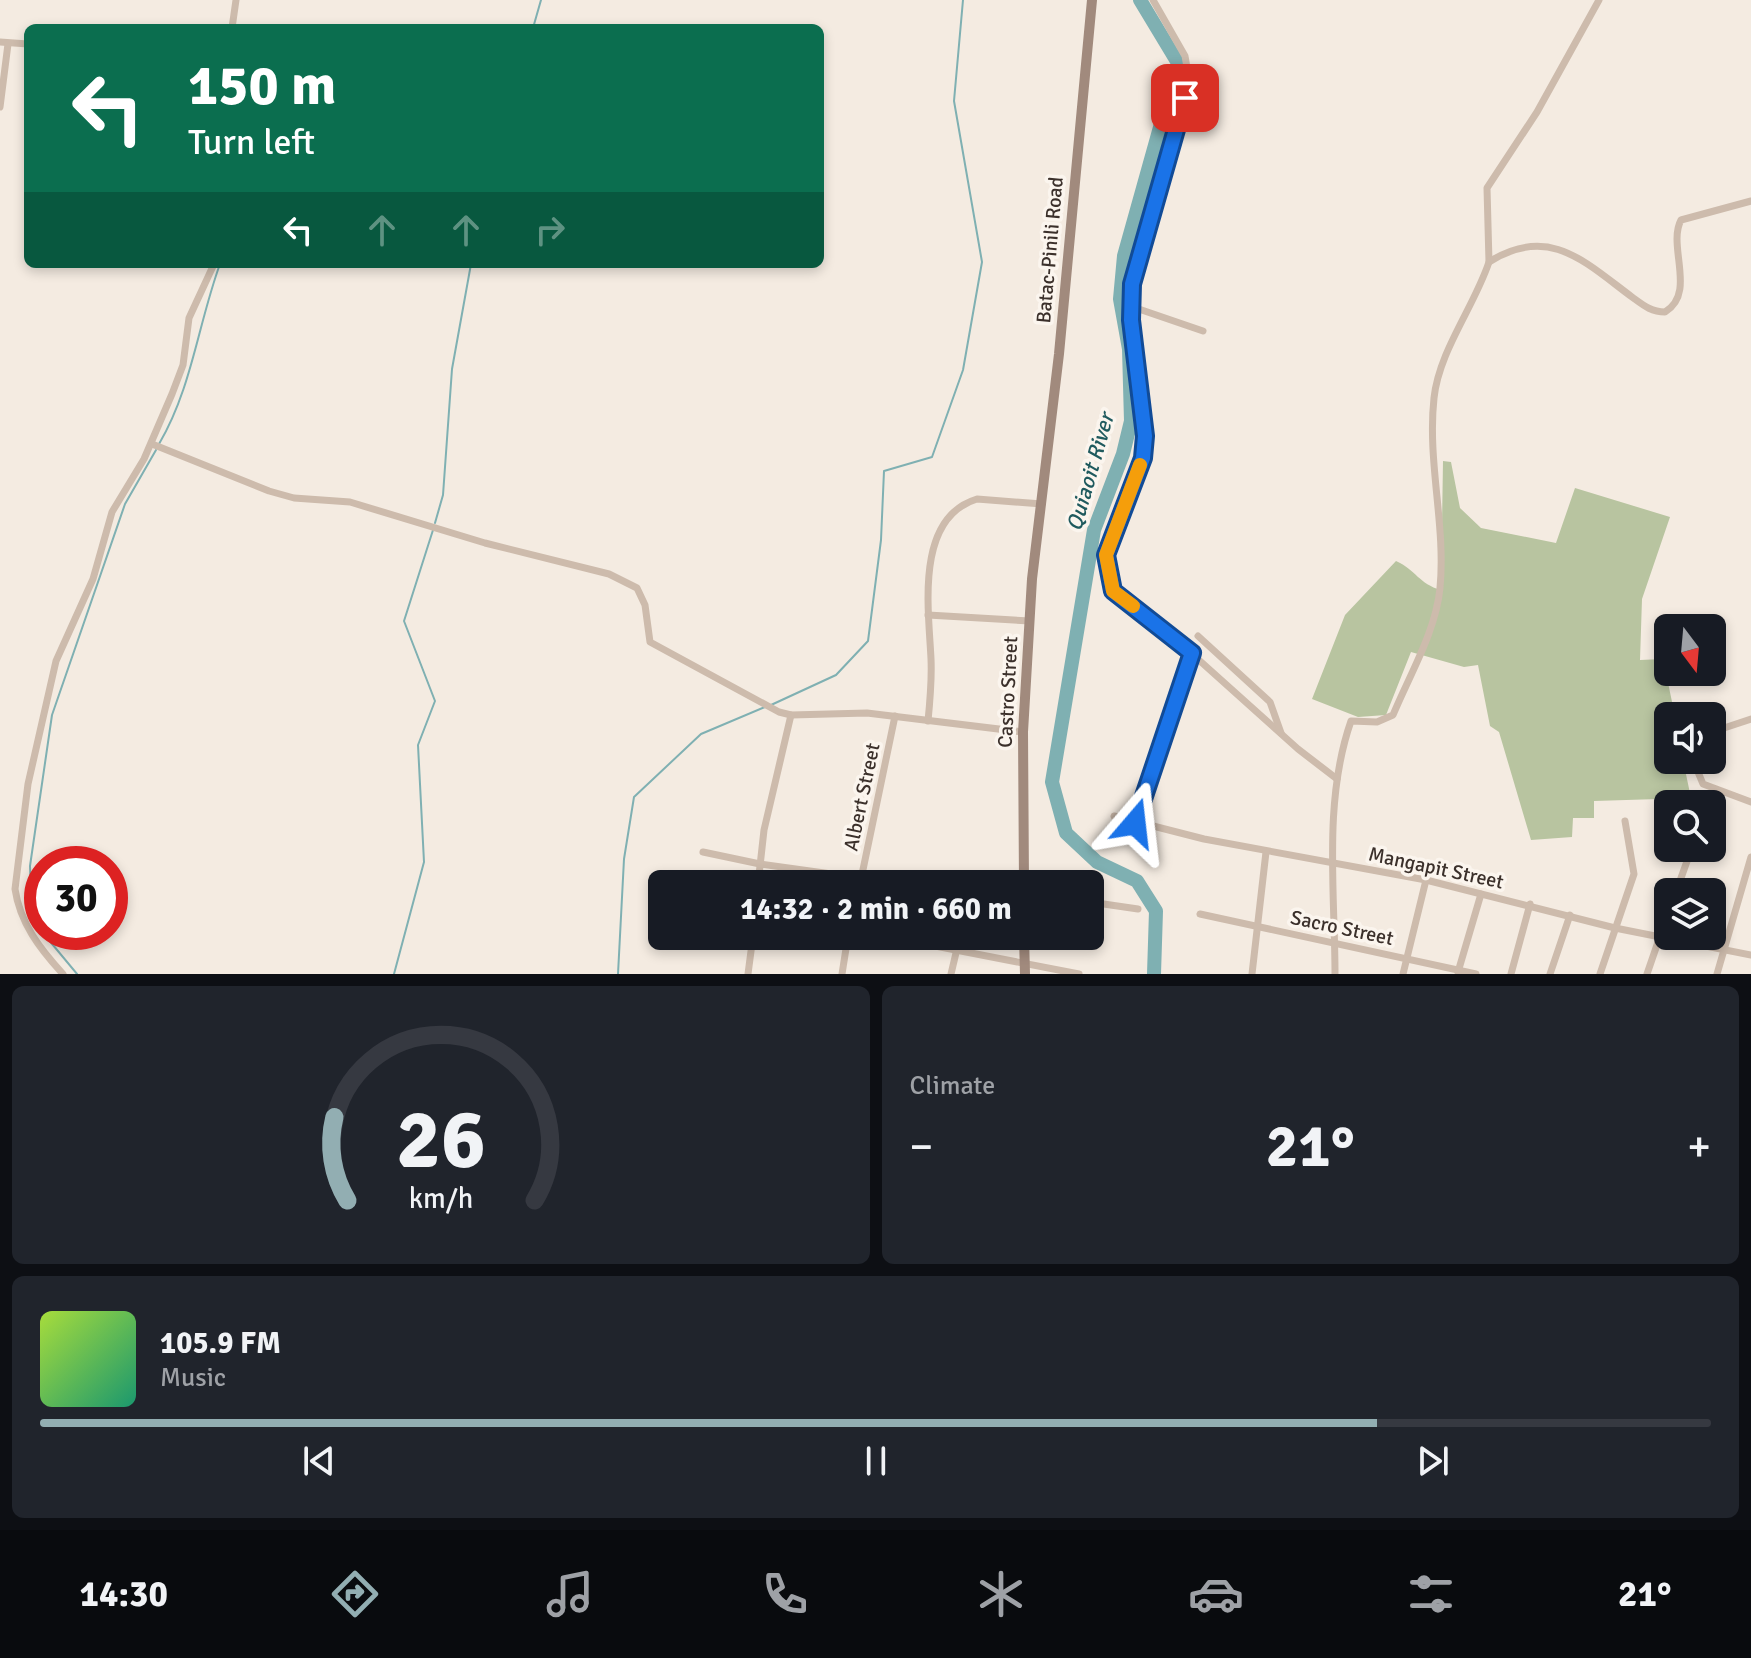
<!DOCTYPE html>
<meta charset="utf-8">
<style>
body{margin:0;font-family:Signika,sans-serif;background:#20242c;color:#f1f3f6;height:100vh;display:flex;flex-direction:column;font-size:30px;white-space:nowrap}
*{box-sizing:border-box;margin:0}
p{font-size:26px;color:#9ea1a6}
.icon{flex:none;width:44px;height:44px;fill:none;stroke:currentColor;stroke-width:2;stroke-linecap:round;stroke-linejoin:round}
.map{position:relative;height:974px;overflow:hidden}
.sheet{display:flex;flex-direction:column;gap:12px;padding:12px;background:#0d0f14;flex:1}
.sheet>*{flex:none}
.banner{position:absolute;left:24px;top:24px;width:800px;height:244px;border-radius:12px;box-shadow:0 4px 12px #0003;background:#0b6e4f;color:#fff;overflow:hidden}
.needle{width:52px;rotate:164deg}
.controls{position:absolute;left:1654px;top:614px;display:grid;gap:16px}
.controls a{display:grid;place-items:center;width:72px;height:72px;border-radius:12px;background:#171b24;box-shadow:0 4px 12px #0003;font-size:40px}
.speed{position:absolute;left:24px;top:846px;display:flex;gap:16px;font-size:40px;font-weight:700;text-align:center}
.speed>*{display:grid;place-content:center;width:104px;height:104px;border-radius:50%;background:#171b24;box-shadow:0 4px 12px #0003;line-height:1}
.speed .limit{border:12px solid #d22;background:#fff;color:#111}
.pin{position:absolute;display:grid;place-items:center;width:68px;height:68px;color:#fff;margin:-34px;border-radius:16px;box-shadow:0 4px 12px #0006}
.me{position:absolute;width:88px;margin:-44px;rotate:17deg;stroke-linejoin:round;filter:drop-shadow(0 0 6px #0008)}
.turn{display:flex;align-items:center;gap:28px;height:168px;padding:0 32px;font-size:36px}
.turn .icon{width:104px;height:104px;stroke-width:2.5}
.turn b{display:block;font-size:56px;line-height:68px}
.lanes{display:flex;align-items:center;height:76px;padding:0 32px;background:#0003;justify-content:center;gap:40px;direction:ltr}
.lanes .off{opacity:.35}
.big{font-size:60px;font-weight:700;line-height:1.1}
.sheet .card{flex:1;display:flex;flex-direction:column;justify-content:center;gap:12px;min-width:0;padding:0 28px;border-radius:12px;background:#20242c}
.sheet .dial{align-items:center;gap:0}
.dial svg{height:208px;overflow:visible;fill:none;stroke:#363941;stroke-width:7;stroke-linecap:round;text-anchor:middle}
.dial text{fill:#f1f3f6;stroke:none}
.song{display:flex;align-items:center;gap:24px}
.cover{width:96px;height:96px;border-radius:12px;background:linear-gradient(135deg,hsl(80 70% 55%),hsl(160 70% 35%))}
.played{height:8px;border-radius:4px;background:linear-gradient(90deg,#92aeb2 80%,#363941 80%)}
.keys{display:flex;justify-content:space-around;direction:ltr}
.heat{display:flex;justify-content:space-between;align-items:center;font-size:44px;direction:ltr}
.sheet .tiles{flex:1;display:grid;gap:12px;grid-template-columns:1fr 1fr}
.card:last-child{grid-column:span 2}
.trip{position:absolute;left:648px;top:870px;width:456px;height:80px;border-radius:12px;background:#171b24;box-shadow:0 4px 12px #0003;font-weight:700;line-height:80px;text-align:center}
.dock{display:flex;height:128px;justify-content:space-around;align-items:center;background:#090b0e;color:#9ea1a6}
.dock .icon{width:56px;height:56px}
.dock .on{color:#92aeb2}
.dock b{font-size:36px;color:#f1f3f6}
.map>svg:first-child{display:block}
.green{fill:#b8c4a0}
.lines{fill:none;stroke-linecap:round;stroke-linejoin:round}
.stream{stroke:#7fb0b2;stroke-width:2}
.river{stroke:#7fb0b2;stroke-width:14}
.street{stroke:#cdbbac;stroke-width:7}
.secondary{stroke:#a18a7d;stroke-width:10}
.route-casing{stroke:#114b97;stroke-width:20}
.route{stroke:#1a73e8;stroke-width:14}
.slow{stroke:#f59e0b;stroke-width:14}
.labels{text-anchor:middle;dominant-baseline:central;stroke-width:7;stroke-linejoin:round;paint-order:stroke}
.street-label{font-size:20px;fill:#3b302b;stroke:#fbf5ee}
.water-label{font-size:22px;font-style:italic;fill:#1f5a5e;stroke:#fbf5ee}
</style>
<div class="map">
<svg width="1751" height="974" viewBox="0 0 1751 974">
<rect width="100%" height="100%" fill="#f4ebe1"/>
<path class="green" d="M 1443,461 L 1451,462 L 1460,508 L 1481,528 L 1556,543 L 1575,488 L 1670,517 L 1642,599 L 1640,660 L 1663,659 L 1675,716 L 1668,716 L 1668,760 L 1683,760 L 1691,798 L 1594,801 L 1594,818 L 1573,818 L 1572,837 L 1531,840 L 1499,732 L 1490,726 L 1478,665 L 1464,667 L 1411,652 L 1386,715 L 1358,717 L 1312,699 L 1345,615 L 1396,561 C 1416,570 1419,584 1441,590 Z"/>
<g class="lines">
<g class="stream">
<path d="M 533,28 L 541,0"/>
<path d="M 159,444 C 192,388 198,324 220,264"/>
<path d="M 435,523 L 443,495 L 452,369 L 471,264"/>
<path d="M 771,705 L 836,675 L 868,641 L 881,540 L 884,471 L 932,457 L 963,370 L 982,262 L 954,101 L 963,0"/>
<path d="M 42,931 L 32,918 L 30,866 L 52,715 L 125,504 L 156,450"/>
<path d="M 43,933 L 77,974"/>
<path d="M 394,974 L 424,862 L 418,745 L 435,701 L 404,621 L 433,530"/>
<path d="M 618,974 L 624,859 L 634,797 L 701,734 L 765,707"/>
</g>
<path class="river" d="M 1140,0 L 1178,63 L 1124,256 L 1120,299 L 1129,349 L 1131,421 L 1123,454 L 1094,530 L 1052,782 L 1066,833 L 1097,862 L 1137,881 L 1156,911 L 1154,974"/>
<g class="street">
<path d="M 1153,0 L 1185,56 L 1189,79 L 1182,116 L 1132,284 L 1131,320 L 1145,436 L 1143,458 L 1106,555 L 1113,591 L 1161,626 L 1298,749 L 1337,779"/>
<path d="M 232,28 L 236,0"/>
<path d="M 0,42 L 28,44"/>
<path d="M 0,107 L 8,44"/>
<path d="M 1489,262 L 1487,188 L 1537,112 L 1599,0"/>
<path d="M 1130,306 L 1203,331"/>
<path d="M 152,444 L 269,491 L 294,498 L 350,502 L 485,543 L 609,574 L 637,588 L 645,605 L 650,642 L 779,712 L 791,715 L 867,713 L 1023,732"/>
<path d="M 928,615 L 1030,621"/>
<path d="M 1198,636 L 1270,702 L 1281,733"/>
<path d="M 928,721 C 930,701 932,680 931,659 C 929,612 914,518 977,499 L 1042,504"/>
<path d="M 1712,732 L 1751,719"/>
<path d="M 1693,760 L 1703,784 L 1751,802"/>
<path d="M 1114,816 L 1204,839 L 1426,880 L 1615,928 L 1751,955"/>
<path d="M 1135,823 L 1192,653"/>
<path d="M 703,852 L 760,864 L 903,884"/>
<path d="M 758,884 L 764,830 L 791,715"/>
<path d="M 860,884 L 895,716"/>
<path d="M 1676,892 L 1691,850"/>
<path d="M 1090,902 L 1138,909"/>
<path d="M 1200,914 L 1476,974"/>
<path d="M 884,936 L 1079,974"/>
<path d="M 1458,972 L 1481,894"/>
<path d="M 63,974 C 40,949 20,923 15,889 L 28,784 L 56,661 L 93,579 L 112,512 L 144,459 L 172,394 L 183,365 L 189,318 L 214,264"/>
<path d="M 748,974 L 753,936"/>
<path d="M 842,974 L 848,936"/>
<path d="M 951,974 L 960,936"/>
<path d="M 1252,974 L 1266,852"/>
<path d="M 1335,974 C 1335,892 1323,801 1351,721 L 1377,722 L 1393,715 C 1409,676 1436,631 1440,588 C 1446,525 1427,462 1434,398 C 1439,351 1474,307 1489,262 C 1549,224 1585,262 1632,297 C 1643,305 1651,312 1665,312 C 1697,293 1667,246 1681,220 L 1751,201"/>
<path d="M 1403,974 L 1426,880"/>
<path d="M 1511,974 L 1530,904"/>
<path d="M 1550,974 L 1570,915"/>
<path d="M 1600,974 L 1634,874 L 1625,821"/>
<path d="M 1647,974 L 1668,913"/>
<path d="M 1717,974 L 1751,857"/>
</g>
<g class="secondary">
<path d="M 1024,884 L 1023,732 L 1032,579 L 1059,354 L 1092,0"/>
<path d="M 1024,936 L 1025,974"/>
</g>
</g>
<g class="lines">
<g class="route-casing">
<path id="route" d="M 1135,823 L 1192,653 L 1113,591 L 1106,555 L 1143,458 L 1145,436 L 1131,320 L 1132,284 L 1185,98"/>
</g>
<use href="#route" class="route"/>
<path class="slow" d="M 1133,606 L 1113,591 L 1106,555 L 1140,465"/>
</g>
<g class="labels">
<g class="street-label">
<text transform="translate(1050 250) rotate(-85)">Batac-Pinili Road</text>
<text transform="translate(1008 692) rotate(-87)">Castro Street</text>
<text transform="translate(862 797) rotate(-78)">Albert Street</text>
<text transform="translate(1436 868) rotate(12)">Mangapit Street</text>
<text transform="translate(1342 928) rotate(12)">Sacro Street</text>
</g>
<g class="water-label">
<text transform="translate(1090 472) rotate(-74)">Quiaoit River</text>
</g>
</g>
</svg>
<div class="controls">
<a><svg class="needle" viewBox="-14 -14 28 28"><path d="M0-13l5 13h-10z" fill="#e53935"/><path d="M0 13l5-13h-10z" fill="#9ea1a6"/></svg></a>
<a><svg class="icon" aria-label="sound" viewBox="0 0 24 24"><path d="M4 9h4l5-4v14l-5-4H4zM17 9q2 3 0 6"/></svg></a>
<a><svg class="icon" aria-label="search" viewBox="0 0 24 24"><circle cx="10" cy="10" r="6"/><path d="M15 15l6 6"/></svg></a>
<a><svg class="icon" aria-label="layers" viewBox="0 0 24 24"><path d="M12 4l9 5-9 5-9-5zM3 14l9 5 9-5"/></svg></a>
</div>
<div class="speed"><div class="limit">30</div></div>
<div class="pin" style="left:1185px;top:98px;background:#d93025"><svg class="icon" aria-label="arrive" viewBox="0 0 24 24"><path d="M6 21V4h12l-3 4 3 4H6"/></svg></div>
<svg class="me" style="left:1135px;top:823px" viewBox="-20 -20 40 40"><path d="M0-17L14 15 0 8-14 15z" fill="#1a73e8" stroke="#fff" stroke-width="4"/></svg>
<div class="trip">14:32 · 2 min · 660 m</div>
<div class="banner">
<div class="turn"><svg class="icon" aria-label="left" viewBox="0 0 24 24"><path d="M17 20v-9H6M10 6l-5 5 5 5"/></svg><div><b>150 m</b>Turn left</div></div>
<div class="lanes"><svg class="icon" aria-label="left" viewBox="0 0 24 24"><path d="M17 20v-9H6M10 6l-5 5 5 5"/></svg><svg class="icon off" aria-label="ahead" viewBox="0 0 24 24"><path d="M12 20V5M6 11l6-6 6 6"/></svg><svg class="icon off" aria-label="ahead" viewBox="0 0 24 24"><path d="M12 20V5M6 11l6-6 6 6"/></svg><svg class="icon off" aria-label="right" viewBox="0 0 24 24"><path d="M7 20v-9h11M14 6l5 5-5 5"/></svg></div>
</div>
</div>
<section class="sheet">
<div class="tiles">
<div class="card dial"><svg viewBox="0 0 100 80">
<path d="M14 69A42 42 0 1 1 86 69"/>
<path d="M14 69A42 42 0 0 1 9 37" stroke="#92aeb2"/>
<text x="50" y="56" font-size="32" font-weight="700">26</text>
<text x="50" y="72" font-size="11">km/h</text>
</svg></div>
<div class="card"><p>Climate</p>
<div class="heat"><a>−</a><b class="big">21°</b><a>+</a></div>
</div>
<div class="card">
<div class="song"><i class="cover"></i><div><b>105.9 FM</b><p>Music</p></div></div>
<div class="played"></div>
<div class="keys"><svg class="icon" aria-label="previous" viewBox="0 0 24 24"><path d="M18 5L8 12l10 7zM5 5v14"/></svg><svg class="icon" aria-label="pause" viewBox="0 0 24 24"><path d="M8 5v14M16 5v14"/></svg><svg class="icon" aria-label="next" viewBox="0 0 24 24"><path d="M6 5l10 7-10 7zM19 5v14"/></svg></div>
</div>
</div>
</section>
<nav class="dock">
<b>14:30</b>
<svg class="icon on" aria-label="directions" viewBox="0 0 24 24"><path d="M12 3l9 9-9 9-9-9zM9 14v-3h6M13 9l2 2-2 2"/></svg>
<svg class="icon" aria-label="music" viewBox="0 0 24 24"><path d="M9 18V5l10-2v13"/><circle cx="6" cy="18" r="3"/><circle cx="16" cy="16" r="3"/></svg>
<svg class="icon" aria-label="phone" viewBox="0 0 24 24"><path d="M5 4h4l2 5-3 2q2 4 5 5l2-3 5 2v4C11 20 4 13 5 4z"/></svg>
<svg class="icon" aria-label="climate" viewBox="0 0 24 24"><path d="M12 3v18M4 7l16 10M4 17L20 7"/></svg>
<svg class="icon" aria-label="car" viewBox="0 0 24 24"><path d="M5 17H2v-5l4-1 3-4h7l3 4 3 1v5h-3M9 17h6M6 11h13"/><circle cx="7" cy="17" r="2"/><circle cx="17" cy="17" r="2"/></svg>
<svg class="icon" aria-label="filters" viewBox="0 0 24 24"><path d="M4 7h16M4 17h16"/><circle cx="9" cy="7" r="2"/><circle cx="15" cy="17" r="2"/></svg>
<b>21°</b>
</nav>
